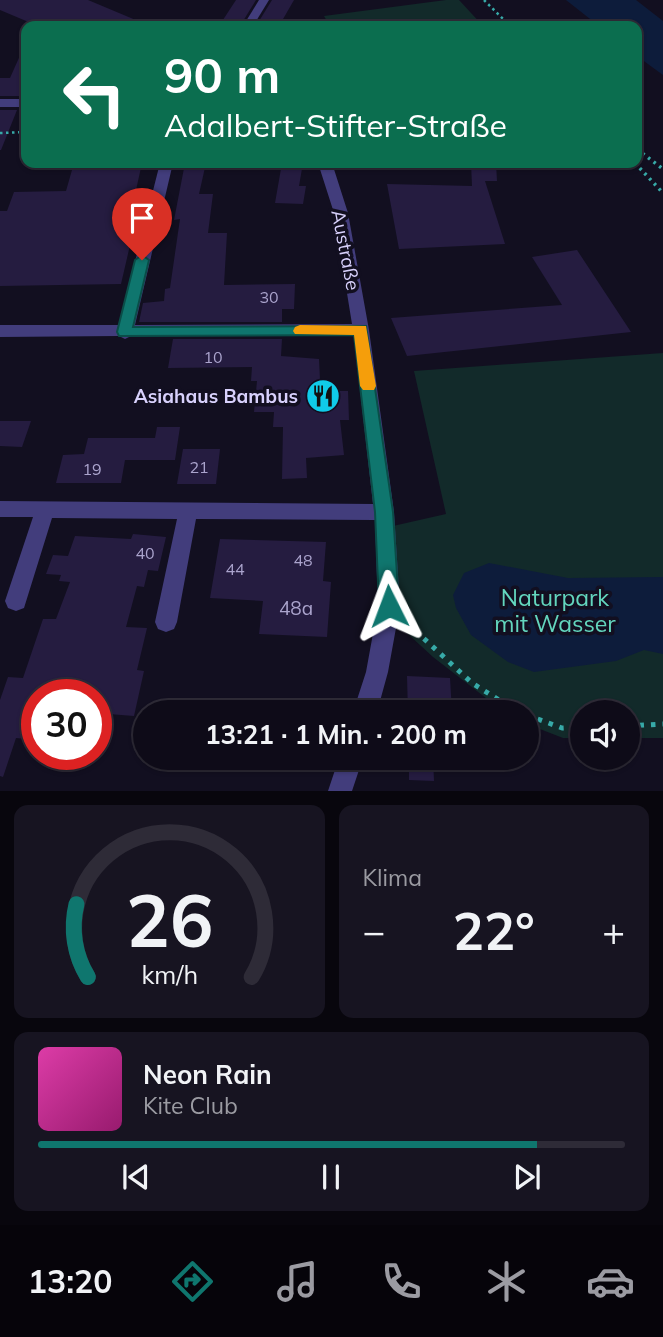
<!DOCTYPE html>
<html lang="de">
<meta charset="utf-8">
<style>
body{margin:0;font-family:Mulish,sans-serif;background:#171421;color:#f1f3f6;height:100vh;display:flex;flex-direction:column;font-size:26px;white-space:nowrap}
*{box-sizing:border-box;margin:0}
p{font-size:23px;color:#9b9ba2}
.icon{flex:none;width:38px;height:38px;fill:none;stroke:currentColor;stroke-width:2;stroke-linecap:round;stroke-linejoin:round}
.map{position:relative;height:791px;overflow:hidden}
.sheet{display:flex;flex-direction:column;gap:14px;padding:14px;background:#08060d;flex:1}
.sheet>*{flex:none}
.banner{position:absolute;left:21px;top:21px;width:621px;height:147px;border-radius:14px;box-shadow:0 2px 5px #0004,0 0 0 2px #2e2b37;background:#0b6e4f;color:#fff;overflow:hidden}
.buttons{position:absolute;left:570px;top:700px;display:grid;gap:14px}
.buttons a{display:grid;place-items:center;width:70px;height:70px;border-radius:50%;background:#0e0b18;box-shadow:0 2px 5px #0004,0 0 0 2px #2e2b37;font-size:35px}
.speed{position:absolute;left:21px;top:679px;display:flex;gap:14px;font-size:35px;font-weight:700;text-align:center}
.speed>*{display:grid;place-content:center;width:91px;height:91px;border-radius:50%;background:#0e0b18;box-shadow:0 2px 5px #0004,0 0 0 2px #2e2b37;line-height:1}
.speed .limit{border:10px solid #d22;background:#fff;color:#111}
.pin{position:absolute;display:grid;place-items:center;width:60px;height:60px;color:#fff;margin:-72px -30px;border-radius:50% 50% 50% 0;rotate:-45deg;box-shadow:0 0 7px #0007}
.pin .icon{rotate:45deg}
.me{position:absolute;width:77px;margin:-38px;rotate:357deg;stroke-linejoin:round;filter:drop-shadow(0 0 5px #0008)}
.turn{display:flex;align-items:center;gap:24px;height:147px;padding:0 28px;font-size:32px}
.turn .icon{width:91px;height:91px;stroke-width:2.5}
.turn b{display:block;font-size:49px;line-height:60px}
.big{font-size:52px;font-weight:700;line-height:1.1}
.sheet .tile{flex:1;display:flex;flex-direction:column;justify-content:center;gap:10px;min-width:0;padding:0 24px;border-radius:14px;background:#171421}
.sheet .dial{align-items:center;gap:0}
.dial svg{height:182px;overflow:visible;fill:none;stroke:#2e2b37;stroke-width:7;stroke-linecap:round;text-anchor:middle}
.dial text{fill:#f1f3f6;stroke:none}
.song{display:flex;align-items:center;gap:21px}
.cover{width:84px;height:84px;border-radius:10px;background:linear-gradient(135deg,hsl(320 70% 55%),hsl(320 70% 35%))}
.played{height:7px;border-radius:4px;background:linear-gradient(90deg,#0f766e 85%,#2e2b37 85%)}
.keys{display:flex;justify-content:space-around;direction:ltr}
.heat{display:flex;justify-content:space-between;align-items:center;font-size:38px;direction:ltr}
.sheet .tiles{flex:1;display:grid;gap:14px;grid-template-columns:1fr 1fr}
.tile:last-child{grid-column:span 2}
.trip{position:absolute;left:133px;top:700px;width:406px;height:70px;border-radius:35px;background:#0e0b18;box-shadow:0 2px 5px #0004,0 0 0 2px #2e2b37;font-weight:700;line-height:70px;text-align:center}
.dock{display:flex;height:112px;justify-content:space-around;align-items:center;background:#06040a;color:#9b9ba2}
.dock .icon{width:49px;height:49px}
.dock .on{color:#0f766e}
.dock b{font-size:32px;color:#f1f3f6}
.map>svg:first-child{display:block}
.green{fill:#122a2a}
.water{fill:#0d1c3b}
.building{fill:#251c40}
.lines{fill:none;stroke-linecap:round;stroke-linejoin:round}
.path-far2{stroke:#37aaa8;stroke-width:2.5;stroke-dasharray:2.5 3.5;stroke-linecap:butt}
.path-far1{stroke:#37aaa8;stroke-width:3.5;stroke-dasharray:2.5 4.5;stroke-linecap:butt}
.path{stroke:#37aaa8;stroke-width:5;stroke-dasharray:4.5 7;stroke-linecap:butt}
.minor{fill:#423d7c;fill-rule:evenodd}
.route{fill:#0f766e;stroke:#0a4d48;stroke-width:2}
.slow{fill:#f59e0b}
.labels{text-anchor:middle;dominant-baseline:central;stroke-width:7;stroke-linejoin:round;paint-order:stroke}
.number-label{font-size:16px;fill:#aba4cd}
.street-label{font-size:19px;fill:#d8d1fc;stroke:#120f20}
.poi-label{font-size:19px;font-weight:bold;fill:#d8d1fc;stroke:#120f20;text-anchor:end}
.near-number-label{font-size:19px;fill:#aba4cd}
.near-park-label{font-size:23px;fill:#63d6be;stroke:#120f20}
</style>
<div class="map">
<svg width="663" height="791" viewBox="0 0 663 791">
<rect width="100%" height="100%" fill="#120f20"/>
<g class="green">
<path d="M 446,0 L 459,0 L 483,26 L 330,26 L 324,16 Z"/>
<path d="M 663,353 L 663,738 L 628,738 L 628,712 L 583,712 L 583,738 L 563,738 L 527,724 L 527,712 L 504,712 L 433,657 L 395,622 L 400,601 L 393,526 L 446,514 L 414,371 Z"/>
</g>
<g class="water">
<path d="M 566,0 L 636,0 L 663,21 L 663,75 L 637,56 L 637,26 L 599,26 Z"/>
<path d="M 489,563 L 568,578 L 663,577 L 663,654 L 644,650 L 616,661 L 534,672 L 508,662 L 471,635 L 456,608 L 453,595 L 464,573 Z"/>
</g>
<g class="building">
<path d="M 0,0 L 88,0 L 150,26 L 38,26 L 0,10 Z"/>
<path d="M 236,0 L 256,0 L 240,26 L 219,26 Z"/>
<path d="M 272,0 L 294,0 L 279,26 L 256,26 Z"/>
<path d="M 26,42 L 26,87 L 23,96 L 0,96 L 0,78 L 10,78 Z"/>
<path d="M 0,110 L 17,110 L 1,150 L 0,150 Z"/>
<path d="M 74,163 L 142,163 L 136,190 L 141,190 L 137,215 L 121,284 L 0,286 L 0,211 L 7,211 L 14,192 L 66,191 Z"/>
<path d="M 185,163 L 206,163 L 199,194 L 213,194 L 208,233 L 227,233 L 224,285 L 295,284 L 294,309 L 282,309 L 282,322 L 139,322 L 143,303 L 164,301 L 165,289 L 170,288 L 180,219 L 174,220 Z"/>
<path d="M 282,163 L 303,163 L 299,186 L 306,186 L 303,204 L 275,203 Z"/>
<path d="M 471,163 L 496,163 L 497,181 L 485,181 L 505,244 L 399,249 L 387,184 L 472,186 Z"/>
<path d="M 577,250 L 631,332 L 407,356 L 391,318 L 562,305 L 532,257 Z"/>
<path d="M 173,339 L 282,339 L 281,356 L 319,359 L 320,380 L 328,379 L 328,391 L 348,391 L 349,420 L 340,420 L 344,455 L 306,458 L 307,478 L 282,479 L 283,427 L 273,427 L 274,412 L 254,412 L 257,381 L 251,381 L 252,367 L 168,368 Z"/>
<path d="M 0,421 L 31,421 L 22,447 L 0,446 Z"/>
<path d="M 157,427 L 180,427 L 175,460 L 125,460 L 121,483 L 56,483 L 63,455 L 84,454 L 88,438 L 155,438 Z"/>
<path d="M 183,449 L 220,449 L 216,484 L 177,484 Z"/>
<path d="M 133,534 L 166,537 L 158,571 L 148,570 L 144,587 L 137,586 L 126,627 L 147,628 L 137,670 L 144,671 L 134,716 L 96,713 L 96,695 L 37,695 L 37,740 L 16,738 L 3,777 L 0,776 L 0,700 L 8,677 L 23,678 L 43,619 L 56,619 L 70,582 L 59,581 L 61,575 L 46,574 L 53,555 L 68,556 L 75,536 L 131,539 Z"/>
<path d="M 220,539 L 326,542 L 323,581 L 331,582 L 327,637 L 259,634 L 263,601 L 210,598 Z"/>
<path d="M 407,676 L 450,678 L 452,712 L 408,712 Z"/>
<path d="M 409,758 L 433,758 L 434,781 L 409,780 Z"/>
</g>
<g class="lines">
<g class="path-far2">
<path d="M 484,0 L 510,26"/>
<path d="M 0,133 L 26,132"/>
</g>
<g class="path-far1">
<path d="M 637,149 L 663,169"/>
<path d="M 635,163 L 663,193"/>
</g>
<g class="path">
<path d="M 407,623 L 472,683 L 518,712"/>
<path d="M 527,715 L 562,728 L 583,727"/>
<path d="M 628,726 L 663,724"/>
</g>
<g class="minor">
<path d="M 259,0 L 269,0 L 253,26 L 243,26 Z"/>
<rect x="0" y="99" width="26" height="8"/>
<path d="M 160,163 L 173,163 L 135,325 L 352,324 L 334,213 L 318,163 L 332,163 L 348,213 L 369,330 L 394,512 L 400,606 L 388,672 L 377,712 L 353,712 L 366,672 L 378,606 L 375,520 L 196,519 L 177,622 L 174,629 L 166,632 L 158,629 L 155,622 L 177,519 L 52,518 L 24,608 L 16,611 L 8,608 L 5,601 L 33,517 L 0,517 L 0,501 L 373,504 L 354,336 L 131,336 L 125,339 L 119,336 L 0,337 L 0,325 L 119,325 Z"/>
<path d="M 339,758 L 363,758 L 352,791 L 328,791 Z"/>
</g>
</g>
<path class="route" d="M 142,255 L 149,260 L 133,327 L 366,326 L 393,512 L 399,606 L 396,612 L 389,615 L 382,612 L 379,606 L 375,512 L 354,335 L 119,336 L 117,332 L 135,260 Z"/>
<path class="slow" d="M 300,325 L 366,326 L 376,386 L 374,390 L 363,390 L 360,386 L 354,335 L 295,334 L 293,331 L 295,327 Z"/>
<defs>
<g id="restaurant-disc" transform="scale(1.75)"><circle r="9.5" fill="#10cbe9" stroke="#120f20"/><path d="M-5-6h1v4h1v-4h1v4h1v-4h1v5L-1.5 .5V6h-2V.5L-5-1ZM5-6V6H3V1.5H1.5Q1.5-4 5-6Z" fill="#111"/></g>
</defs>
<g fill-rule="evenodd">
<use href="#restaurant-disc" x="323" y="396"/>
</g>
<g class="labels">
<g class="number-label">
<text x="269" y="297">30</text>
<text x="213" y="357">10</text>
<text x="199" y="467">21</text>
<text x="92" y="469">19</text>
<text x="145" y="553">40</text>
<text x="303" y="560">48</text>
<text x="235" y="569">44</text>
</g>
<g class="street-label">
<text transform="translate(346 250) rotate(79)">Austraße</text>
</g>
<g class="poi-label">
<text x="298" y="396">Asiahaus Bambus</text>
</g>
<g class="near-number-label">
<text x="296" y="608">48a</text>
</g>
<g class="near-park-label">
<text x="555" y="597">Naturpark<tspan x="555" dy="26">mit Wasser</tspan></text>
</g>
</g>
</svg>
<div class="buttons">
<a><svg class="icon" aria-label="sound" viewBox="0 0 24 24"><path d="M4 9h4l5-4v14l-5-4H4zM17 9q2 3 0 6"/></svg></a>
</div>
<div class="speed"><div class="limit">30</div></div>
<div class="pin" style="left:142px;top:260px;background:#d93025"><svg class="icon" aria-label="arrive" viewBox="0 0 24 24"><path d="M6 21V4h12l-3 4 3 4H6"/></svg></div>
<svg class="me" style="left:389px;top:606px" viewBox="-20 -20 40 40"><path d="M0-17L14 15 0 8-14 15z" fill="#0f766e" stroke="#fff" stroke-width="4"/></svg>
<div class="trip">13:21 · 1 Min. · 200 m</div>
<div class="banner">
<div class="turn"><svg class="icon" aria-label="left" viewBox="0 0 24 24"><path d="M17 20v-9H6M10 6l-5 5 5 5"/></svg><div><b>90 m</b>Adalbert-Stifter-Straße</div></div>
</div>
</div>
<section class="sheet">
<div class="tiles">
<div class="tile dial"><svg viewBox="0 0 100 80">
<path d="M14 69A42 42 0 1 1 86 69"/>
<path d="M14 69A42 42 0 0 1 9 37" stroke="#0f766e"/>
<text x="50" y="56" font-size="32" font-weight="700">26</text>
<text x="50" y="72" font-size="11">km/h</text>
</svg></div>
<div class="tile"><p>Klima</p>
<div class="heat"><a>−</a><b class="big">22°</b><a>+</a></div>
</div>
<div class="tile">
<div class="song"><i class="cover"></i><div><b>Neon Rain</b><p>Kite Club</p></div></div>
<div class="played"></div>
<div class="keys"><svg class="icon" aria-label="previous" viewBox="0 0 24 24"><path d="M18 5L8 12l10 7zM5 5v14"/></svg><svg class="icon" aria-label="pause" viewBox="0 0 24 24"><path d="M8 5v14M16 5v14"/></svg><svg class="icon" aria-label="next" viewBox="0 0 24 24"><path d="M6 5l10 7-10 7zM19 5v14"/></svg></div>
</div>
</div>
</section>
<nav class="dock">
<b>13:20</b>
<svg class="icon on" aria-label="directions" viewBox="0 0 24 24"><path d="M12 3l9 9-9 9-9-9zM9 14v-3h6M13 9l2 2-2 2"/></svg>
<svg class="icon" aria-label="music" viewBox="0 0 24 24"><path d="M9 18V5l10-2v13"/><circle cx="6" cy="18" r="3"/><circle cx="16" cy="16" r="3"/></svg>
<svg class="icon" aria-label="phone" viewBox="0 0 24 24"><path d="M5 4h4l2 5-3 2q2 4 5 5l2-3 5 2v4C11 20 4 13 5 4z"/></svg>
<svg class="icon" aria-label="climate" viewBox="0 0 24 24"><path d="M12 3v18M4 7l16 10M4 17L20 7"/></svg>
<svg class="icon" aria-label="car" viewBox="0 0 24 24"><path d="M5 17H2v-5l4-1 3-4h7l3 4 3 1v5h-3M9 17h6M6 11h13"/><circle cx="7" cy="17" r="2"/><circle cx="17" cy="17" r="2"/></svg>
</nav>
